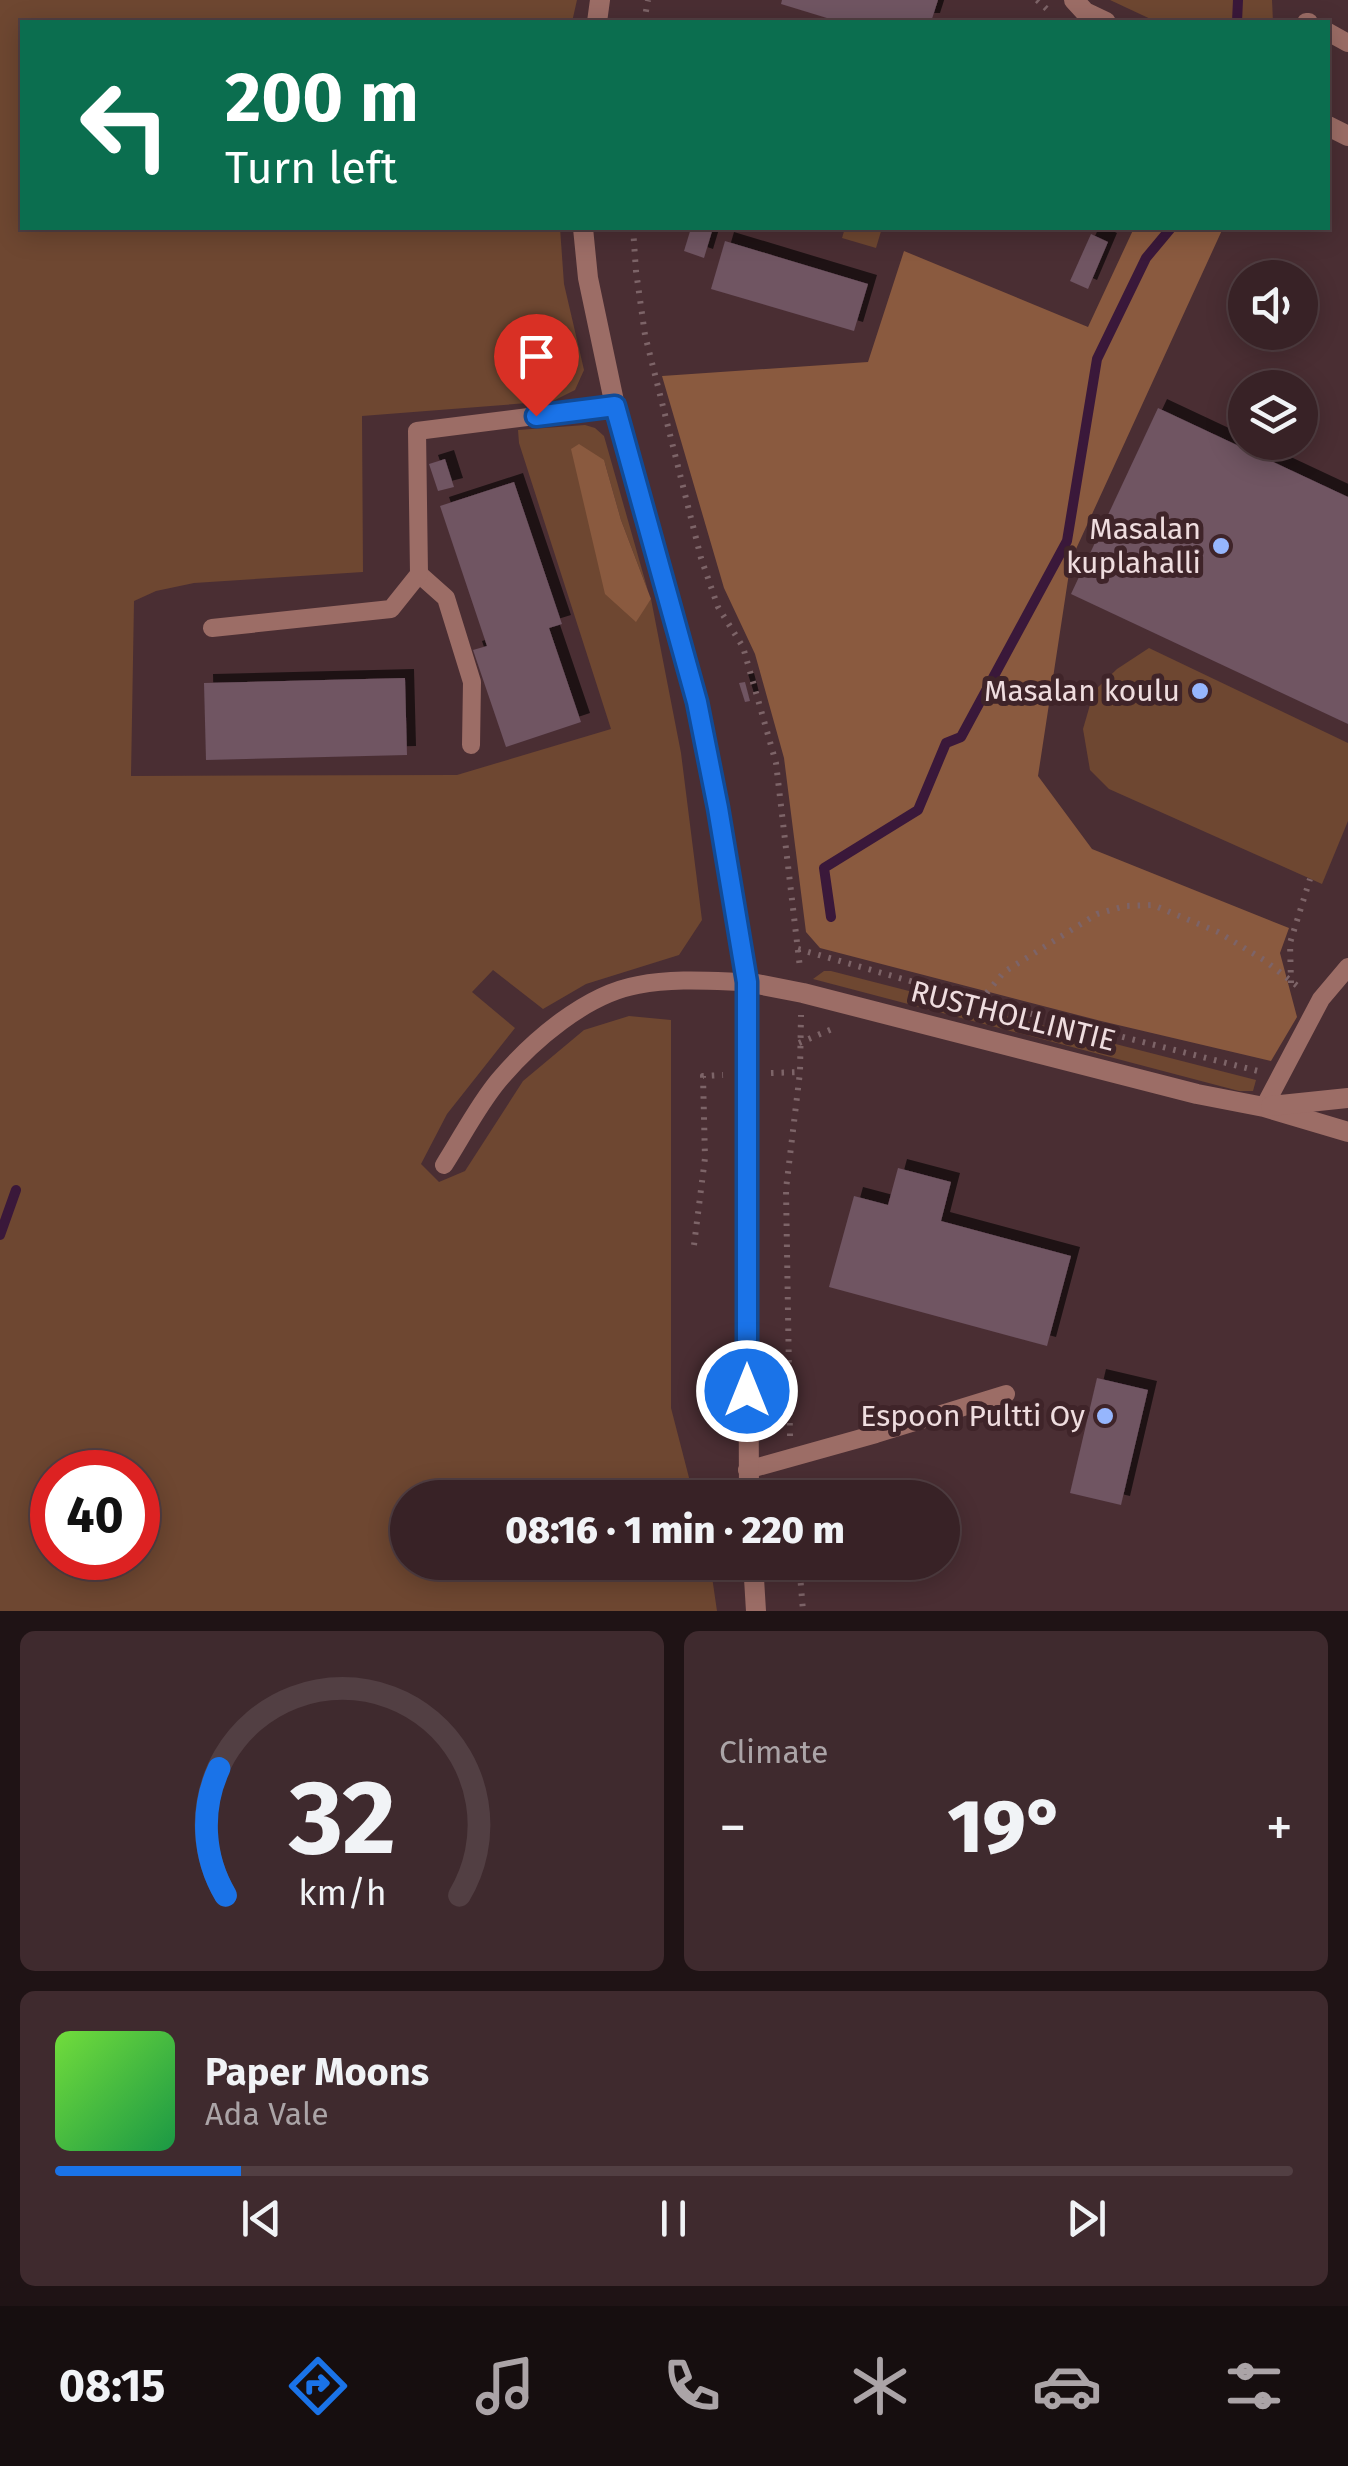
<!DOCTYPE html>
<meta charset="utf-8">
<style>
body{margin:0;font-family:"Fira Sans",sans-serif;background:#3f2a2e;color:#f1f3f6;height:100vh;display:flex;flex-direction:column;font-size:38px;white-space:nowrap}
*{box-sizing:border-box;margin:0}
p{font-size:32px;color:#aba4a7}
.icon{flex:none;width:55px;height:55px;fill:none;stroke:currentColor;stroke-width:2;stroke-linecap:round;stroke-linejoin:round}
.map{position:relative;height:1611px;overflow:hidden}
.sheet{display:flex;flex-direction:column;gap:20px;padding:20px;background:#1f1315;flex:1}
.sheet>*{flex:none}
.hud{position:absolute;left:20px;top:20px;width:1310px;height:210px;border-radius:0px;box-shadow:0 5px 25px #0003,0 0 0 2px #523f43;background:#0b6e4f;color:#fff;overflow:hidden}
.buttons{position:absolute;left:1228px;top:260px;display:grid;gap:20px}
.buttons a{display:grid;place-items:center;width:90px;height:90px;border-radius:50%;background:#382226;box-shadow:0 5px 25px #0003,0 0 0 2px #523f43;font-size:50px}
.speed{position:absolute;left:30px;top:1450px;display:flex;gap:20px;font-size:50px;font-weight:700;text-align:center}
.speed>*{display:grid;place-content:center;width:130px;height:130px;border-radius:50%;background:#382226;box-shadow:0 5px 25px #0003,0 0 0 2px #523f43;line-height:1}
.speed .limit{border:15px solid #d22;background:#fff;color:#111}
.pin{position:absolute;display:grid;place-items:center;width:85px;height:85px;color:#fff;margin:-102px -42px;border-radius:50% 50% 50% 0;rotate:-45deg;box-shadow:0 0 10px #0007}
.pin .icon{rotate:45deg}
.me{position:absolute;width:110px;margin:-55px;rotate:0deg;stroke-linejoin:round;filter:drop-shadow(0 0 8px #0008)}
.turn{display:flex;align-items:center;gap:35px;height:210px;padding:0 40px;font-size:45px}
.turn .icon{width:130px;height:130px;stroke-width:2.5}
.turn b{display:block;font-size:70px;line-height:85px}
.big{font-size:75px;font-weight:800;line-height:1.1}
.sheet .widget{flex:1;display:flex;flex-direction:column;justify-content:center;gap:15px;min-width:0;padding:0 35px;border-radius:15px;background:#3f2a2e}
.sheet .dial{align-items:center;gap:0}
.dial svg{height:260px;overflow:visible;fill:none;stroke:#523f43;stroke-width:7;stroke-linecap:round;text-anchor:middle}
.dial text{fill:#f1f3f6;stroke:none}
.song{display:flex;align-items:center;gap:30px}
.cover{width:120px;height:120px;border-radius:15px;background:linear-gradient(135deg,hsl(100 70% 55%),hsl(140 70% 35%))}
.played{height:10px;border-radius:5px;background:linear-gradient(90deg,#1a73e8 15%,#523f43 15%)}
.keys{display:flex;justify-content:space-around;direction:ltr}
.heat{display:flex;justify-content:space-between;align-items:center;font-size:55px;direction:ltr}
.sheet .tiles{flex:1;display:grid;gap:20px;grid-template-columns:1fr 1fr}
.widget:last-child{grid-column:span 2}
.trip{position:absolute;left:390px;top:1480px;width:570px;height:100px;border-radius:50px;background:#382226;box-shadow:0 5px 25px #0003,0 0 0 2px #523f43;font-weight:800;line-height:100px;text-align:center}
.tab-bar{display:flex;height:160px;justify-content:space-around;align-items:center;background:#160e0f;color:#aba4a7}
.tab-bar .icon{width:70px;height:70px}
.tab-bar .current{color:#1a73e8}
.tab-bar b{font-size:45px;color:#f1f3f6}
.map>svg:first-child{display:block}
.green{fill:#6e4731;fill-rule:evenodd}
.forest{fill:#8a5a3f}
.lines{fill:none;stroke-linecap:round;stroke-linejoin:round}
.stream{stroke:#3a183a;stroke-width:10}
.building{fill:#6f5462;filter:url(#shadow)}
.path{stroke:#7d6468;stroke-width:6;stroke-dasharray:2.5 8;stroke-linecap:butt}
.service{stroke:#9c6d66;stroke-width:18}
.minor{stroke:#9c6d66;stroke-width:20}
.tertiary{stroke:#9c6d66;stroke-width:20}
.route-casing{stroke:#114b97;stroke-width:25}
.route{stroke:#1a73e8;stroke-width:18}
.poi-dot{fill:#96b6fd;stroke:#3f2429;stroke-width:4}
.labels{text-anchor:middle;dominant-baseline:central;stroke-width:10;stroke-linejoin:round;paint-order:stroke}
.poi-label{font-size:30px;fill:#efdddf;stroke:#3f2429;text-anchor:end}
.street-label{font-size:30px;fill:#efdddf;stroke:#3f2429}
</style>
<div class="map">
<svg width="1348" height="1611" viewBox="0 0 1348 1611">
<defs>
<filter id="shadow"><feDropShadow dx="9" dy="-9" stdDeviation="0" flood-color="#0009"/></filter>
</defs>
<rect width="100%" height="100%" fill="#4a2e33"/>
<g class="green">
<path d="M 0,0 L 577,0 L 572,22 L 22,22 L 22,228 L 560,228 L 564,284 L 584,370 L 575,390 L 553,401 L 362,416 L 363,572 L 194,583 L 156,591 L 134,601 L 131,776 L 457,775 L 611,729 L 519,443 L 518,430 L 585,425 L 595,428 L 604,436 L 648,591 L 621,520 L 604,460 L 635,621 L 651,599 L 681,753 L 702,920 L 679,955 L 586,984 L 543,1009 L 493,970 L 472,992 L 515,1028 L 447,1114 L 421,1164 L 439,1182 L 465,1171 L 523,1081 L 584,1030 L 629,1016 L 671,1020 L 671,1408 L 694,1497 L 408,1498 L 408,1562 L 710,1563 L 717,1611 L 0,1611 ZM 52,1472 L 138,1472 L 138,1558 L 52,1558 Z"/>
<path d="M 1110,0 L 1272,0 L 1273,22 L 1157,22 Z"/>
<path d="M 845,228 L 882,228 L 876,248 L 842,238 Z"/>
<path d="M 1149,648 L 1348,743 L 1348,821 L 1322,884 L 1109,789 L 1090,770 L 1083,729 L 1094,691 L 1117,669 Z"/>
<path d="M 824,971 L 831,971 L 1256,1080 L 1253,1091 L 1239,1091 L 813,979 Z"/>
</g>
<g class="forest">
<path d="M 1134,228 L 1223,228 L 1071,560 L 1038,776 L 1092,849 L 1289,928 L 1280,953 L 1297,1017 L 1271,1061 L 1101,1021 L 820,948 L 806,932 L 784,758 L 755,654 L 724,588 L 662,376 L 868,362 L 904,251 L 1088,327 Z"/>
<path d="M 579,444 L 604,460 L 621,520 L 651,599 L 636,622 L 605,594 L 571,449 Z"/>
</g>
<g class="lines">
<g class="stream">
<path d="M 1237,22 L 1238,0"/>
<path d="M 831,917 L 824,868 L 918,810 L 946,743 L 961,737 L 1067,541 L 1097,359 L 1146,258 L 1171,228"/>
<path d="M 0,1235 L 16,1190"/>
</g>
</g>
<g class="building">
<path d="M 782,0 L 938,0 L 931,22 L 840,22 L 781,4 Z"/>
<path d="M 691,228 L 713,228 L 704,258 L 684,251 Z"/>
<path d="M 1091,234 L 1108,242 L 1088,289 L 1070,281 Z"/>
<path d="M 725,241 L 868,284 L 854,331 L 711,289 Z"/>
<path d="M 1158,408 L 1348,497 L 1348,724 L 1071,594 Z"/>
<path d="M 445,459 L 454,487 L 438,491 L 429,464 Z"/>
<path d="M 514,482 L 562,624 L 549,628 L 581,722 L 506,747 L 473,650 L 487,646 L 440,506 Z"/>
<path d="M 405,678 L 407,755 L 206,760 L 204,683 Z"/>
<path d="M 745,682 L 750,701 L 745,702 L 739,683 Z"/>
<path d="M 898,1168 L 951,1182 L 941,1221 L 1071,1256 L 1047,1346 L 829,1287 L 854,1196 L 888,1205 Z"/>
<path d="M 1097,1378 L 1148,1390 L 1121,1505 L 1070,1493 Z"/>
</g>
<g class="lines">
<g class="path">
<path d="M 1037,0 L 1050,12"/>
<path d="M 644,22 L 648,0"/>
<path d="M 633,228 L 636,271 L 645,335 L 701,558 L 718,607 L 743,647 L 776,763 L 800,968"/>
<path d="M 798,949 L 980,1001 L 1258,1071"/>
<path d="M 1291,983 L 1290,943 L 1310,879"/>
<path d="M 980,1001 L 1004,972 L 1097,914 L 1125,906 L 1153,905 L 1218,932 L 1264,960 L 1300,988"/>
<path d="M 799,1043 L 832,1029"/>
<path d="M 771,1073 L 800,1072"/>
<path d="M 694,1245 L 705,1158 L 703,1076 L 723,1075"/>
<path d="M 790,1436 L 786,1189 L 800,1072 L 801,1015"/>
<path d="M 793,1479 L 794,1498"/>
<path d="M 799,1562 L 803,1611"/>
</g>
<g class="service">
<path d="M 1306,22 L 1309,22"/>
<path d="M 1328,32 L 1348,43"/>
<path d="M 419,574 L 446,598 L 472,682 L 471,745"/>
<path d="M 212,628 L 391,609 L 419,574 L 417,431 L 615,406"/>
<path d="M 1264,1107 L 1321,999 L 1348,967"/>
<path d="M 444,1165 C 462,1137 478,1105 499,1080 C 532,1041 586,994 638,985 C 674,978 711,981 747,982"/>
<path d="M 747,1470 L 876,1434 L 1006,1394"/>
</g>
<g class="minor">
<path d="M 1074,0 L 1085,12 L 1106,22"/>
<path d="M 1328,126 L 1348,136"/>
<path d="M 747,982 L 803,993 L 1197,1094 L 1264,1107 L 1348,1132"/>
<path d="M 1271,1106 L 1348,1098"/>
</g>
<g class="tertiary">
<path d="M 597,22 L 600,0"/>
<path d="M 583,228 L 588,278 L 615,406 L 697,701 L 718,809 L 747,982 L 749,1498"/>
<path d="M 753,1562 L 756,1611"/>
</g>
</g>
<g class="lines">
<g class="route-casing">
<path id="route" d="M 536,416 L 615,406 L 697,702 L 718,808 L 747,982 L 747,1391"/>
</g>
<use href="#route" class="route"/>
</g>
<g class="poi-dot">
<circle cx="1221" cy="546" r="10"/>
<circle cx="1200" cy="691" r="10"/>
<circle cx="1105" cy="1416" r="10"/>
</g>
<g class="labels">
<g class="poi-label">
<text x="1201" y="529">Masalan<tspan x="1201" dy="34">kuplahalli</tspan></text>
<text x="1180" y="691">Masalan koulu</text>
<text x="1085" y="1416">Espoon Pultti Oy</text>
</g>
<g class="street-label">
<text transform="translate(1013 1016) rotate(14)">RUSTHOLLINTIE</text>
</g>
</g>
</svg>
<div class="buttons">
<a><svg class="icon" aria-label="sound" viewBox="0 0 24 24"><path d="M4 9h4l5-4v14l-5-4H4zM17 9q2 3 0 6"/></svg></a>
<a><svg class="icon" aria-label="layers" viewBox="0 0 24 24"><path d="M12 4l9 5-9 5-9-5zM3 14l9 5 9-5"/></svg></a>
</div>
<div class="speed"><div class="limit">40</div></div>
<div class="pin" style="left:536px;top:416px;background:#d93025"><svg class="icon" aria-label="arrive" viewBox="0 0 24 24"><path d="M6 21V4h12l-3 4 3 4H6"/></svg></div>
<svg class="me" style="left:747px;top:1391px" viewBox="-20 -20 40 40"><circle r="17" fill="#1a73e8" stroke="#fff" stroke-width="3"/><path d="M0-11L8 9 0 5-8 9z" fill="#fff"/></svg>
<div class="trip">08:16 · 1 min · 220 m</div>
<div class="hud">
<div class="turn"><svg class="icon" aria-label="left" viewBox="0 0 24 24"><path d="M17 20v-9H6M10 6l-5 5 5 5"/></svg><div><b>200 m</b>Turn left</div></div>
</div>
</div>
<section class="sheet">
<div class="tiles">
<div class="widget dial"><svg viewBox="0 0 100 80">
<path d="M14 69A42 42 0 1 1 86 69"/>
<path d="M14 69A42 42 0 0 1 12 30" stroke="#1a73e8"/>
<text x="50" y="56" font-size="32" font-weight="700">32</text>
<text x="50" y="72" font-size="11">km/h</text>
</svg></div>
<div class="widget"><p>Climate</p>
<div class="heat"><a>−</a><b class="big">19°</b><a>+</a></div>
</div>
<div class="widget">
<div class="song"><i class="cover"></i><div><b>Paper Moons</b><p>Ada Vale</p></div></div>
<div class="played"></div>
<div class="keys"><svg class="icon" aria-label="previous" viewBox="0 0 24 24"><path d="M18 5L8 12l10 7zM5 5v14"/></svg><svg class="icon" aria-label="pause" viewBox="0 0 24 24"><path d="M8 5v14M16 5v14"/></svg><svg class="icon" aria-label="next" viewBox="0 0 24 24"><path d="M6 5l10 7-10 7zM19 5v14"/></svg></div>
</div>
</div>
</section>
<nav class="tab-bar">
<b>08:15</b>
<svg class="icon current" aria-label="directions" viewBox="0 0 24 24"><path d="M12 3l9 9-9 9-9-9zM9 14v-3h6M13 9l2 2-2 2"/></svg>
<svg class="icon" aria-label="music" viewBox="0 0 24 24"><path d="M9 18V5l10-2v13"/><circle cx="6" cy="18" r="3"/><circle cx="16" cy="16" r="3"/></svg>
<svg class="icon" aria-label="phone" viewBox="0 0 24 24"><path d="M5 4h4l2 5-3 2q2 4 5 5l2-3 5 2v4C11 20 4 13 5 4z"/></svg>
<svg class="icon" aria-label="climate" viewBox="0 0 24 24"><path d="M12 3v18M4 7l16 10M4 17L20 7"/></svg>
<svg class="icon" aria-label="car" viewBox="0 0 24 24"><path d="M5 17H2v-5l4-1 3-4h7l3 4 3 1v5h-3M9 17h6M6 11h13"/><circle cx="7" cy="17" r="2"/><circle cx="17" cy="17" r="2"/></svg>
<svg class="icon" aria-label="filters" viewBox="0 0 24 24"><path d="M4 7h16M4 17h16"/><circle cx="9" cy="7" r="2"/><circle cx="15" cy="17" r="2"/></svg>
</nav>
